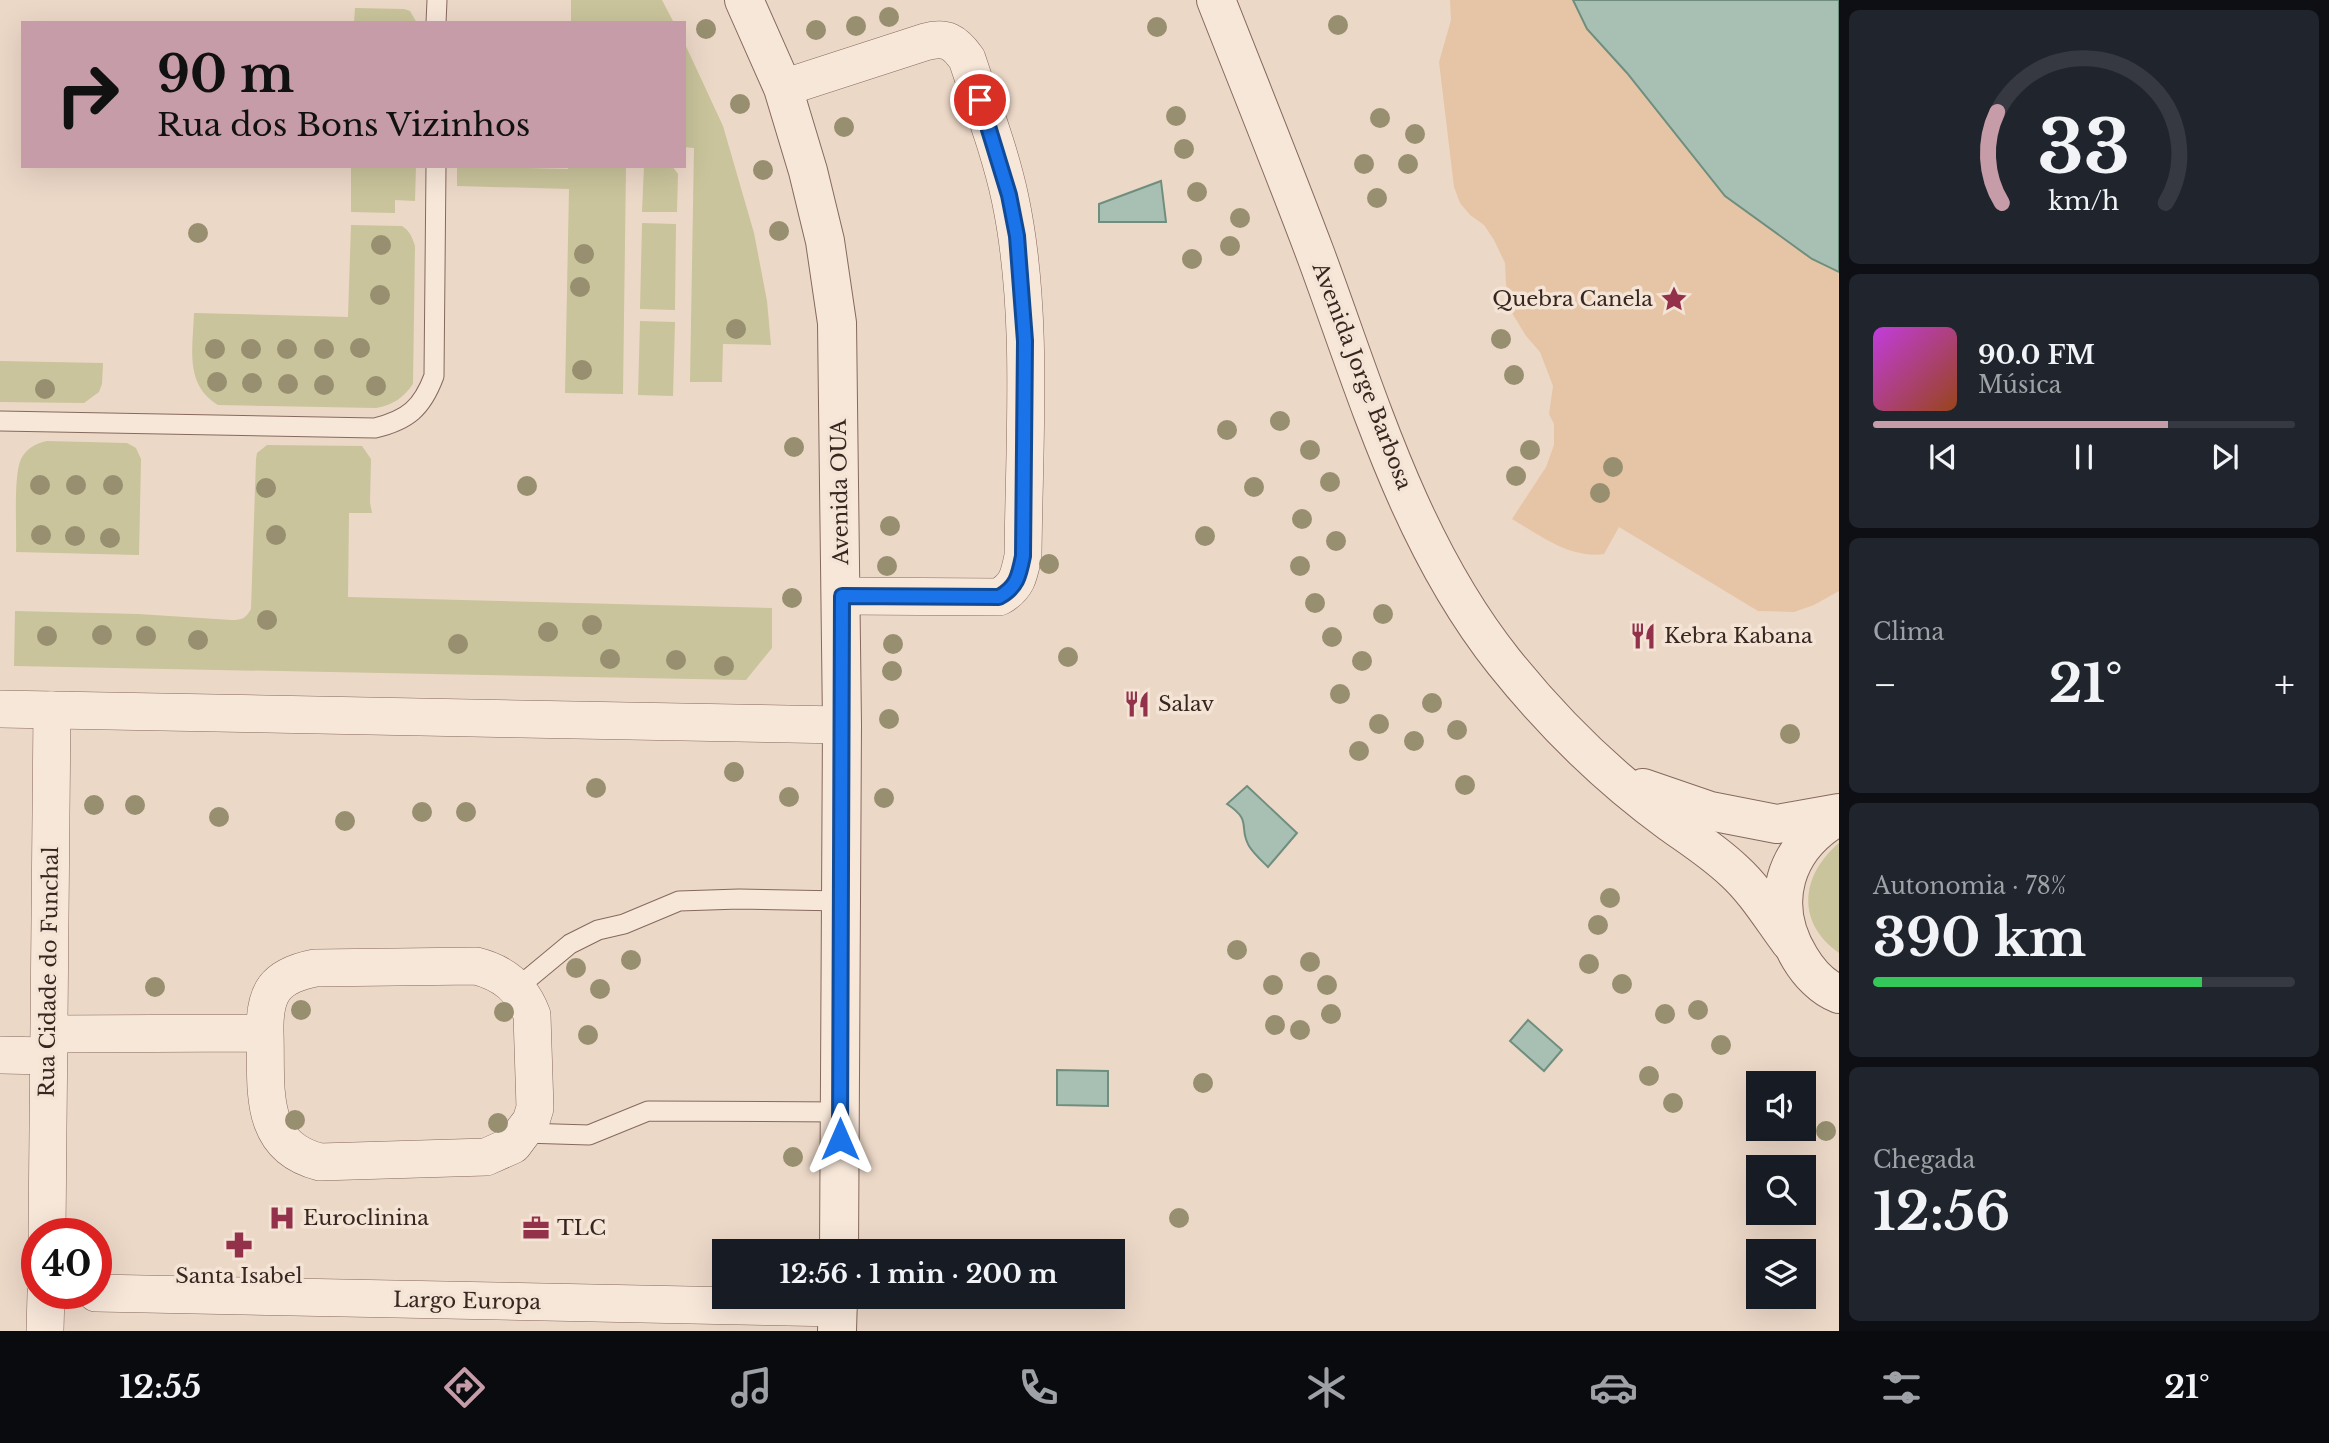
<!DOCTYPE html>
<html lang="pt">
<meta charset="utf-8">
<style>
body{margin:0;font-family:"Libre Baskerville",serif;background:#20242c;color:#f1f3f6;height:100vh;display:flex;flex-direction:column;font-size:26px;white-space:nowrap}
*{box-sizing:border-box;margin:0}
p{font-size:23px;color:#9ea1a6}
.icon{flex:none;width:38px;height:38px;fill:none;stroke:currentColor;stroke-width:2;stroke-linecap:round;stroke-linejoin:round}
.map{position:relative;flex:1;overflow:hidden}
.sheet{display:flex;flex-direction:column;gap:10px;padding:10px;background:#0d0f14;width:490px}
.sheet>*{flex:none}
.hud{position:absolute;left:21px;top:21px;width:665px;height:147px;border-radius:0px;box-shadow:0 7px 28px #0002;background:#c69ca8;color:#111;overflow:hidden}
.tools{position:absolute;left:1746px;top:1071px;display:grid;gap:14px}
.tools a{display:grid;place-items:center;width:70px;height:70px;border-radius:0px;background:#171b24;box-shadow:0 7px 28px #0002;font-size:35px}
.speed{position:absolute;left:21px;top:1218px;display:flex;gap:14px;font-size:35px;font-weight:700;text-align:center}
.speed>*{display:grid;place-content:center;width:91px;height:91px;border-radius:50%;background:#171b24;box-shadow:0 7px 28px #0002;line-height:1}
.speed .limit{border:10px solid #d22;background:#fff;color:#111}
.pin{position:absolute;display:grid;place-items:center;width:60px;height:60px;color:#fff;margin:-30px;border:4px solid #fff;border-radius:50%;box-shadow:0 2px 7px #0007}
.me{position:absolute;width:77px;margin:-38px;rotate:0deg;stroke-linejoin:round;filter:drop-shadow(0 0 5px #0008)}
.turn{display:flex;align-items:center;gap:24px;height:147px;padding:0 21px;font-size:32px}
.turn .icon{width:91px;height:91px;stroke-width:2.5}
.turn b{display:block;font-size:49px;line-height:60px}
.big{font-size:52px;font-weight:700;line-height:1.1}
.sheet .card{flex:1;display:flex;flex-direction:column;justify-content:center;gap:10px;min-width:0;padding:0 24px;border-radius:10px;background:#20242c}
.sheet .dial{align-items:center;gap:0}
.dial svg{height:182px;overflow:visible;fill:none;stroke:#363941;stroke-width:7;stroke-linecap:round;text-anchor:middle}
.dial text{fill:#f1f3f6;stroke:none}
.song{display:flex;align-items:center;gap:21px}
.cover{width:84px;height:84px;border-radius:10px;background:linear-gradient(135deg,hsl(290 70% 55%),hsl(20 70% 35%))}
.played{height:7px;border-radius:4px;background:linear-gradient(90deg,#c69ca8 70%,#363941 70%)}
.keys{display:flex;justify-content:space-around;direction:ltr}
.heat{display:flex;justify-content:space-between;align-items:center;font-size:38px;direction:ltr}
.charge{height:10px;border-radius:5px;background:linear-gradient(90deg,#34c759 78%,#363941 0)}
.trip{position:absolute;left:712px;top:1239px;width:413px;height:70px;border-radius:0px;background:#171b24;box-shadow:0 7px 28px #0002;font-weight:700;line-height:70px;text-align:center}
.dock{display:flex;height:112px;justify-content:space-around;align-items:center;background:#090b0e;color:#9ea1a6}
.dock .icon{width:49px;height:49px}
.dock .active{color:#c69ca8}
.dock b{font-size:32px;color:#f1f3f6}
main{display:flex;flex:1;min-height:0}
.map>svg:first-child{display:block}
.green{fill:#c9c49b}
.sand{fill:#e6c5a6}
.water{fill:#a8c0b3;stroke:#6f8e7e;stroke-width:2}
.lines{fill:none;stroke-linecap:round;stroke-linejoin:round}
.service-casing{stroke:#86695d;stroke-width:21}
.minor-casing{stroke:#86695d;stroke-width:38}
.tertiary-casing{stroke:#86695d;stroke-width:40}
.service{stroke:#f7e7d9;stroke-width:19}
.minor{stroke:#f7e7d9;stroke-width:37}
.tertiary{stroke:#f7e7d9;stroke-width:38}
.tree{fill:#978f70}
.route-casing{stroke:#114b97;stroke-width:18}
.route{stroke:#1a73e8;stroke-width:12}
.labels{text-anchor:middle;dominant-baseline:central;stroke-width:7;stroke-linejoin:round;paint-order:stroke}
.poi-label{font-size:21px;fill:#372620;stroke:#f4e4d6;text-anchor:start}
.street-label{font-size:21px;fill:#372620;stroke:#f4e4d6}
</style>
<main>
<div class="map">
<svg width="1839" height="1331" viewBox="0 0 1839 1331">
<rect width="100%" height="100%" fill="#ecd8c7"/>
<g class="green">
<path d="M 571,0 L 662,0 L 674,23 L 571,23 Z"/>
<path d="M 355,8 L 404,9 L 410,11 L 417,23 L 354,23 Z"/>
<path d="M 684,42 L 723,126 L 754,233 L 767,301 L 771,345 L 723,344 L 722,382 L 690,382 L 694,148 L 684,147 Z"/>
<path d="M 351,166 L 416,166 L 415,201 L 395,200 L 395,213 L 351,212 Z"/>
<path d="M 457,166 L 568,169 L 568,166 L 626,166 L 623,394 L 565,393 L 569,189 L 457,186 Z"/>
<path d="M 644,166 L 672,166 L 678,174 L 677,212 L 642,212 Z"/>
<path d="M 642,223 L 676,224 L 675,310 L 640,309 Z"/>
<path d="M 351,225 L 402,226 C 410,231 412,237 415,246 L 413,384 C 403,398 393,405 376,408 L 218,405 C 184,384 193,348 194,313 L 348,317 Z"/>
<path d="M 640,321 L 675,322 L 673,396 L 638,395 Z"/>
<path d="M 0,361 L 103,363 L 102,384 L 99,392 L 84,403 L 0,402 Z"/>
<path d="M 47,441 L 127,443 L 136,448 L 141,459 L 139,555 L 16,552 C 17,531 13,476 21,459 C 26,449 36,443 47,441 Z"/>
<path d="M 267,445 L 362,446 L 371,459 L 370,503 L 372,513 L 349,513 L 348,597 L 772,608 L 772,648 L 746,680 L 14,666 L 15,611 L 138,614 L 232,620 C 242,620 246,618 251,609 L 256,459 L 257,453 Z"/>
<path d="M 1839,843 L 1839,953 C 1795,922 1801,875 1839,843 Z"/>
</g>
<path class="sand" d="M 1450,0 L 1573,0 L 1588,29 L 1627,73 L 1812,259 L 1839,272 L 1839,591 L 1814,605 L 1794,612 L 1758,611 L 1619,527 L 1604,554 C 1570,559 1539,535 1512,519 L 1546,467 L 1554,445 L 1554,424 L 1549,414 L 1553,386 L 1540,352 L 1526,336 L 1512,313 L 1506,284 L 1505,263 L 1494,240 L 1484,225 L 1470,215 L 1460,203 L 1454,187 L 1439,62 L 1451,20 Z"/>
<g class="water">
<path d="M 1573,0 L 1839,0 L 1839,272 L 1812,259 L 1725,196 L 1627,73 L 1587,29 Z"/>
<path d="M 1161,181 L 1166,222 L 1099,222 L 1099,204 Z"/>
<path d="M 1247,786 L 1297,833 L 1268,867 C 1262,861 1254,854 1249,846 C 1238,827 1253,821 1227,804 Z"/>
<path d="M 1528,1020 L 1562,1050 L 1544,1071 L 1510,1041 Z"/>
<path d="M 1057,1070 L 1108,1071 L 1108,1106 L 1057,1105 Z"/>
</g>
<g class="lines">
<g class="service-casing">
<g id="service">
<path d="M 436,23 L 437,0"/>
<path d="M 0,421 L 375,428 C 408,420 422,408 434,376 L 436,166"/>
<path d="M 517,988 L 570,944 L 598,930 L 624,924 L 679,901 L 739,899 L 842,901"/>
<path d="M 524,1133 L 589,1135 L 648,1111 L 840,1112"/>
</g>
</g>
<g class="minor-casing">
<g id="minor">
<path d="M 783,88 L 925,42 C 946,36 955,42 967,59 C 982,105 1000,151 1010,198 C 1034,311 1024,440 1023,556 C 1019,576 1017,587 999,597 L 842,596"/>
<path d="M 0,709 L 842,725"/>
<path d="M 50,1034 L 265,1033 C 267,1086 256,1146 320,1162 L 486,1157 L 513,1145 L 531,1121 L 535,1108 L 532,1015 C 522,988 504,973 476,966 L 315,968 C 274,976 264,993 265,1033"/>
<path d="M 0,1055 L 48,1056"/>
<path d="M 47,1234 L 52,710"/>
<path d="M 96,1293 L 838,1308"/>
<path d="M 45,1331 L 46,1293"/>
</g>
</g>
<g class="tertiary-casing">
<g id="tertiary">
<path d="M 744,0 L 783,88 L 808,171 L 825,241 L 837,323 L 842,725 L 839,1251"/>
<path d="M 1216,0 C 1249,84 1283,168 1315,253 C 1367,393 1409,543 1504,662 C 1552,722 1609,778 1671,823 C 1692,838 1714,852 1734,871 C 1756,891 1772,918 1790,942"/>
<path d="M 1643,788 L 1710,811 L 1777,824 L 1839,813"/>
<path d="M 1839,816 C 1784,847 1767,904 1800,958 C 1809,973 1823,988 1839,994"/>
<path d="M 837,1331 L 838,1297"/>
</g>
</g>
<use href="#service" class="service"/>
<use href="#minor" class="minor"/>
<use href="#tertiary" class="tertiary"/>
</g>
<g class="tree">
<circle cx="889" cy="17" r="10"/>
<circle cx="1338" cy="25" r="10"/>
<circle cx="856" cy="26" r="10"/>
<circle cx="1157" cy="27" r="10"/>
<circle cx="706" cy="29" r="10"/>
<circle cx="816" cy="30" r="10"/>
<circle cx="740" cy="104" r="10"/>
<circle cx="1176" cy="116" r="10"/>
<circle cx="1380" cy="118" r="10"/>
<circle cx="844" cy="127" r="10"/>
<circle cx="1415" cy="134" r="10"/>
<circle cx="1184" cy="149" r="10"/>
<circle cx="1364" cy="164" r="10"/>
<circle cx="1408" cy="164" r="10"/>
<circle cx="763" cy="170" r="10"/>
<circle cx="1197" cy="192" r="10"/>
<circle cx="1377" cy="198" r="10"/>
<circle cx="1240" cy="218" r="10"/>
<circle cx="779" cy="231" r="10"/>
<circle cx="198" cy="233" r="10"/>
<circle cx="381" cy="245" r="10"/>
<circle cx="1230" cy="246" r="10"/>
<circle cx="584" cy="254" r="10"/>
<circle cx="1192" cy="259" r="10"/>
<circle cx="580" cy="287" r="10"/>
<circle cx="380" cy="295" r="10"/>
<circle cx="736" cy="329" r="10"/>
<circle cx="1501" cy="339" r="10"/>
<circle cx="360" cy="348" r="10"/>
<circle cx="215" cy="349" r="10"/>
<circle cx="251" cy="349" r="10"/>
<circle cx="287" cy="349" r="10"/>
<circle cx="324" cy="349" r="10"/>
<circle cx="582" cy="370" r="10"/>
<circle cx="1514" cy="375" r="10"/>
<circle cx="217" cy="382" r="10"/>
<circle cx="252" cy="383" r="10"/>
<circle cx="288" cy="384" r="10"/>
<circle cx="324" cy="385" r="10"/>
<circle cx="376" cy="386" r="10"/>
<circle cx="45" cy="389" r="10"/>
<circle cx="1280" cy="421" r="10"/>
<circle cx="1227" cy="430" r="10"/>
<circle cx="794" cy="447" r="10"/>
<circle cx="1310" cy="450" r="10"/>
<circle cx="1530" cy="450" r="10"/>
<circle cx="1613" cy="467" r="10"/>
<circle cx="1516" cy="476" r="10"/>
<circle cx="1330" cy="482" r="10"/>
<circle cx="40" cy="485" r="10"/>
<circle cx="76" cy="485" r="10"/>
<circle cx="113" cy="485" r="10"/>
<circle cx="527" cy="486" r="10"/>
<circle cx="1254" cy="487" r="10"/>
<circle cx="266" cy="488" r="10"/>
<circle cx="1600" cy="493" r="10"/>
<circle cx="1302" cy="519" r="10"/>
<circle cx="890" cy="526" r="10"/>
<circle cx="41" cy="535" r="10"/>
<circle cx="276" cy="535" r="10"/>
<circle cx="75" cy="536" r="10"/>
<circle cx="1205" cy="536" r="10"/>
<circle cx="110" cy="538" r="10"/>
<circle cx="1336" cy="541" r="10"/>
<circle cx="1049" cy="564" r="10"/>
<circle cx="887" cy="566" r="10"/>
<circle cx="1300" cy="566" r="10"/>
<circle cx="792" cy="598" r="10"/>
<circle cx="1315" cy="603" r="10"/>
<circle cx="1383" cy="614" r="10"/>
<circle cx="267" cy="620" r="10"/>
<circle cx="592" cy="625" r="10"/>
<circle cx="548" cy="632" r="10"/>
<circle cx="102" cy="635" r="10"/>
<circle cx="47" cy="636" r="10"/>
<circle cx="146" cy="636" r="10"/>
<circle cx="1332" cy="637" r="10"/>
<circle cx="198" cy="640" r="10"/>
<circle cx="458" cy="644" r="10"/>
<circle cx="893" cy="644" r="10"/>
<circle cx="1068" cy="657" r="10"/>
<circle cx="610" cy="659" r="10"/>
<circle cx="676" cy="660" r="10"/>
<circle cx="1362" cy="661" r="10"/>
<circle cx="724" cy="666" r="10"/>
<circle cx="892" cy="671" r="10"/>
<circle cx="1340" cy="694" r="10"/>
<circle cx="1432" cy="703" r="10"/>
<circle cx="889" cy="719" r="10"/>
<circle cx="1379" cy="724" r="10"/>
<circle cx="1457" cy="730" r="10"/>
<circle cx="1790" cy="734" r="10"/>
<circle cx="1414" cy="741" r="10"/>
<circle cx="1359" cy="751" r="10"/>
<circle cx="734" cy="772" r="10"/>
<circle cx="1465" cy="785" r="10"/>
<circle cx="596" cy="788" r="10"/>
<circle cx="789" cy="797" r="10"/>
<circle cx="884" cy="798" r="10"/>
<circle cx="94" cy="805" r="10"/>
<circle cx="135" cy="805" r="10"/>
<circle cx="422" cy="812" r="10"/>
<circle cx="466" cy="812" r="10"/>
<circle cx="219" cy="817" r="10"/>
<circle cx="345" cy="821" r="10"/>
<circle cx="1610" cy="898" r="10"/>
<circle cx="1598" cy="925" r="10"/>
<circle cx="1237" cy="950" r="10"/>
<circle cx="631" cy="960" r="10"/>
<circle cx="1310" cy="962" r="10"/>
<circle cx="1589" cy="964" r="10"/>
<circle cx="576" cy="968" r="10"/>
<circle cx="1622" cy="984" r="10"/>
<circle cx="1273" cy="985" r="10"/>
<circle cx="1327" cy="985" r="10"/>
<circle cx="155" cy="987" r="10"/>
<circle cx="600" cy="989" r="10"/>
<circle cx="301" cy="1010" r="10"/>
<circle cx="1698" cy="1010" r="10"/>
<circle cx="504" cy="1012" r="10"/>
<circle cx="1331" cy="1014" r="10"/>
<circle cx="1665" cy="1014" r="10"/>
<circle cx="1275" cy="1025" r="10"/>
<circle cx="1300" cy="1030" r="10"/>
<circle cx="588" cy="1035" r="10"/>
<circle cx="1721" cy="1045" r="10"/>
<circle cx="1649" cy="1076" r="10"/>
<circle cx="1203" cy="1083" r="10"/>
<circle cx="1673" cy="1103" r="10"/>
<circle cx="295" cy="1120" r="10"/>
<circle cx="498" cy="1123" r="10"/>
<circle cx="1826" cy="1131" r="10"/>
<circle cx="793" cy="1157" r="10"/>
<circle cx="1179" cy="1218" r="10"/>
</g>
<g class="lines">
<g class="route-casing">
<path id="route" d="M 840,1139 L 842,596 L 999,597 C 1017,587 1019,576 1023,556 L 1025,341 L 1017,236 L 1009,195 L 980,100"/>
</g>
<use href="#route" class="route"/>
</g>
<defs>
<g id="sight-bare" transform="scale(2.1)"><path d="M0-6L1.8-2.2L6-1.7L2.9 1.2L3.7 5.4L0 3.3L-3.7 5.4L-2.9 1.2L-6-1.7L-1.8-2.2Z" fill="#923149" stroke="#f4e4d6" stroke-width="2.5" paint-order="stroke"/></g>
<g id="restaurant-bare" transform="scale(2.1)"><path d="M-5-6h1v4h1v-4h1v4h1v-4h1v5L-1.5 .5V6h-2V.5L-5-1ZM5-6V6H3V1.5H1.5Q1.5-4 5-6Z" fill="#923149" stroke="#f4e4d6" stroke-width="2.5" paint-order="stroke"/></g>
<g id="hospital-bare" transform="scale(2.1)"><path d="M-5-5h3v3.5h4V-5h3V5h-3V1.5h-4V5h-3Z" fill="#923149" stroke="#f4e4d6" stroke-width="2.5" paint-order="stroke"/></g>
<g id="office-bare" transform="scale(2.1)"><path d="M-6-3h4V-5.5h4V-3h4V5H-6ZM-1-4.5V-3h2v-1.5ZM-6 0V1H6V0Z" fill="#923149" stroke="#f4e4d6" stroke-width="2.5" paint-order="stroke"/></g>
<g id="pharmacy-bare" transform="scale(2.1)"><path d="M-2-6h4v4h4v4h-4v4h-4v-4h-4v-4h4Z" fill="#923149" stroke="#f4e4d6" stroke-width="2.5" paint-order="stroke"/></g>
</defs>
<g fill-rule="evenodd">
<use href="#sight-bare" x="1674" y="299"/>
<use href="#restaurant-bare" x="1643" y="636"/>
<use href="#restaurant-bare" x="1137" y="704"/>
<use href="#hospital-bare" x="282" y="1218"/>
<use href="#office-bare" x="536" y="1228"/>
<use href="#pharmacy-bare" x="239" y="1245"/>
</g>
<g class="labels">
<g class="poi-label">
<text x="1653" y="299" text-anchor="end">Quebra Canela</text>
<text x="1664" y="636">Kebra Kabana</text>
<text x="1158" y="704">Salav</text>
<text x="303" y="1218">Euroclinina</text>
<text x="557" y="1228">TLC</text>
<text x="239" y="1276" text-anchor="middle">Santa Isabel</text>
</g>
<g class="street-label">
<text transform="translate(1362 376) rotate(69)">Avenida Jorge Barbosa</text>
<text transform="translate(840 492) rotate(-91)">Avenida OUA</text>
<text transform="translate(49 972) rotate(-89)">Rua Cidade do Funchal</text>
<text transform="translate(467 1301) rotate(1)">Largo Europa</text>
</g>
</g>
</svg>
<div class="tools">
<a><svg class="icon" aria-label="sound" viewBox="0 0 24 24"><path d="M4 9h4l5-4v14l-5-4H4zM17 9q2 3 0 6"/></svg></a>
<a><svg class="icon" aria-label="search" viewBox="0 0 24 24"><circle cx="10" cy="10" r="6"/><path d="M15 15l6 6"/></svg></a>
<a><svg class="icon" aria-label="layers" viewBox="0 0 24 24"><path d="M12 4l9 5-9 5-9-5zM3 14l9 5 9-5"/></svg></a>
</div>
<div class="speed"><div class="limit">40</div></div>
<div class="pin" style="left:980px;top:100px;background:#d93025"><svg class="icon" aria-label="arrive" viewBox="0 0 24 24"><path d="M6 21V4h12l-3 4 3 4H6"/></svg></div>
<svg class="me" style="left:840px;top:1139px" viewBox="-20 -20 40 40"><path d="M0-17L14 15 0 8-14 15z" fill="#1a73e8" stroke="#fff" stroke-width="4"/></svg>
<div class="trip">12:56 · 1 min · 200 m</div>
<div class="hud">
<div class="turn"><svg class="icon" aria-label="right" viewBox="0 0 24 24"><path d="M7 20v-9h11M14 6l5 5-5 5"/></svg><div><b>90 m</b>Rua dos Bons Vizinhos</div></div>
</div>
</div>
<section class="sheet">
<div class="card dial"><svg viewBox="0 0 100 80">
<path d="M14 69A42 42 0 1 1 86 69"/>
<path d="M14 69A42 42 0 0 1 12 29" stroke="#c69ca8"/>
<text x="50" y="56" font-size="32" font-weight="700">33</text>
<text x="50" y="72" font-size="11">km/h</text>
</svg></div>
<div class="card">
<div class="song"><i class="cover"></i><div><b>90.0 FM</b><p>Música</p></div></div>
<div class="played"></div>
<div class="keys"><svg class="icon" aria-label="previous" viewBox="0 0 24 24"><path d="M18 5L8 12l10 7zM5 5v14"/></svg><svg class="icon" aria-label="pause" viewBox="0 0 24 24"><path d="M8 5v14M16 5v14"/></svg><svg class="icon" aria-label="next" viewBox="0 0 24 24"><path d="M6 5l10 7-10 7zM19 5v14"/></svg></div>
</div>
<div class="card"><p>Clima</p>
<div class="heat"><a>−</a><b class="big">21°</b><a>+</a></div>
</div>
<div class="card"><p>Autonomia · 78%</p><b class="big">390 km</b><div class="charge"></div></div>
<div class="card"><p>Chegada</p><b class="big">12:56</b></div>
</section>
</main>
<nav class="dock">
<b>12:55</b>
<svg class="icon active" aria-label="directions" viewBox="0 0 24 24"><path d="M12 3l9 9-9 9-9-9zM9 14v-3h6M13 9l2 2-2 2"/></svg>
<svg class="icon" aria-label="music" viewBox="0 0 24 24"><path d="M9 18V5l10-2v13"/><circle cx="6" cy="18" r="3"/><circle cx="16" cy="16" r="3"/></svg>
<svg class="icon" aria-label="phone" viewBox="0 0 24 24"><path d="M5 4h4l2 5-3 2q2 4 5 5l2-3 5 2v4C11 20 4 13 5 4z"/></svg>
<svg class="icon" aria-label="climate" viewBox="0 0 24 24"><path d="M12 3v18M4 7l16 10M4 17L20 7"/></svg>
<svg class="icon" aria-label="car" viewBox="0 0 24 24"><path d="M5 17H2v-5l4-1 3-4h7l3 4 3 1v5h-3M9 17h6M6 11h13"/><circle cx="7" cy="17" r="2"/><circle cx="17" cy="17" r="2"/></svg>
<svg class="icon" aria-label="filters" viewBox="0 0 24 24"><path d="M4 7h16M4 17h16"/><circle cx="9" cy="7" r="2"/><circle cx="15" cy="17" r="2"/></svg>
<b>21°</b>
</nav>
